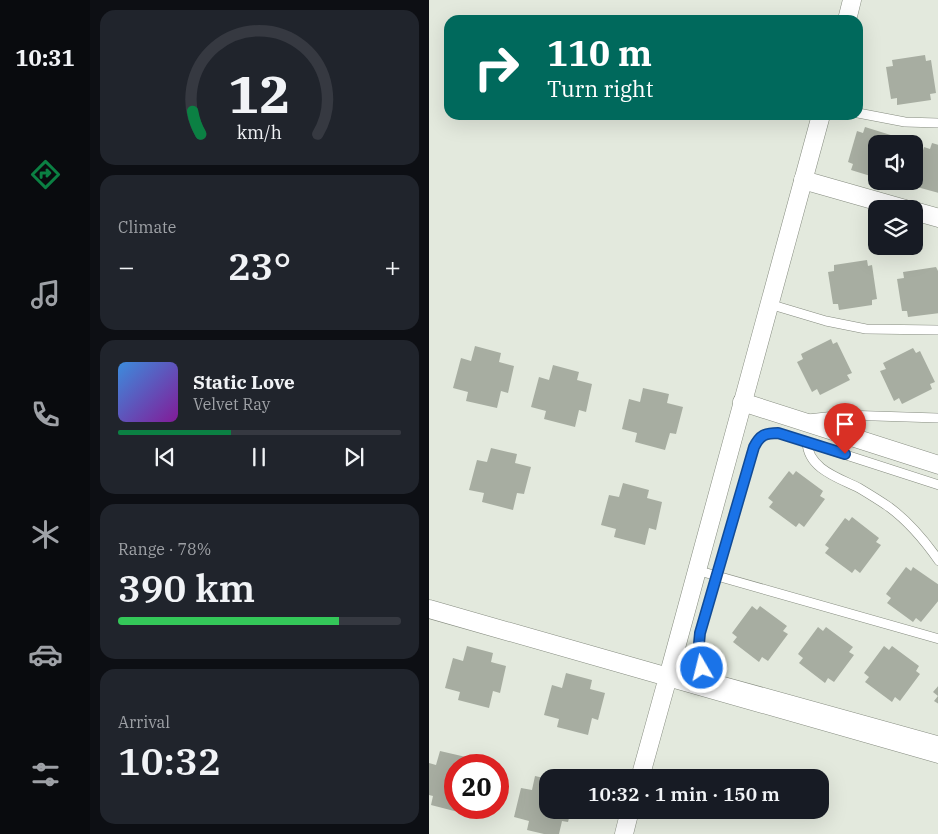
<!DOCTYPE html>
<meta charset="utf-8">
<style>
body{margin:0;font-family:"IBM Plex Serif",serif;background:#20242c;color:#f1f3f6;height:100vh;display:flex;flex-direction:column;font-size:19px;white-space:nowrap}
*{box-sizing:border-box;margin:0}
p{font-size:16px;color:#9ea1a6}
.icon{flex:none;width:28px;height:28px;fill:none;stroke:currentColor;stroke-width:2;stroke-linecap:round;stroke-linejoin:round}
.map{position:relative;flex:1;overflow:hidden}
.drawer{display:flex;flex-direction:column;gap:10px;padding:10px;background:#0d0f14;width:339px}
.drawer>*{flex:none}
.banner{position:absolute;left:15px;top:15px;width:419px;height:105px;border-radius:15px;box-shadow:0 5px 20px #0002;background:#00695c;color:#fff;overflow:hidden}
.controls{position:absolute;left:439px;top:135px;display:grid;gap:10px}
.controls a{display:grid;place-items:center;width:55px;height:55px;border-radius:10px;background:#171b24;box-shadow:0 5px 20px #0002;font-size:25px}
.speed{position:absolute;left:15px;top:754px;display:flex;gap:10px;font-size:25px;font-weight:700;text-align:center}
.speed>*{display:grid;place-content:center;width:65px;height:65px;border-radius:50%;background:#171b24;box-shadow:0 5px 20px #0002;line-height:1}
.speed .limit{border:8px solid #d22;background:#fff;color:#111}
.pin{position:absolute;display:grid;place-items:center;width:42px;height:42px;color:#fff;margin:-51px -21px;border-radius:50% 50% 50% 0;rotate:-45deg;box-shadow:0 0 5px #0007}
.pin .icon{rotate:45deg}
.me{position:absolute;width:55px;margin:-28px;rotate:352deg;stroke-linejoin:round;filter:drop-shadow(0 0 4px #0008)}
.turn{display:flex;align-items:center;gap:18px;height:105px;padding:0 20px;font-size:22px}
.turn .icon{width:65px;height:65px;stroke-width:2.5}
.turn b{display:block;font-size:35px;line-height:42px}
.big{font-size:38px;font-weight:600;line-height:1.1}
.drawer .tile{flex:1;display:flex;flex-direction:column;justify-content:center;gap:8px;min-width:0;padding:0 18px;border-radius:15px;background:#20242c}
.drawer .dial{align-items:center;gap:0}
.dial svg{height:130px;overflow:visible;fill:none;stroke:#363941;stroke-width:7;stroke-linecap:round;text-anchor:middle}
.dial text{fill:#f1f3f6;stroke:none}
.song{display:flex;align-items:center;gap:15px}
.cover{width:60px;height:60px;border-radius:8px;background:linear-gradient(135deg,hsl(210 70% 55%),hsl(290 70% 35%))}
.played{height:5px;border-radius:2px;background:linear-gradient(90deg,#0b8043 40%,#363941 40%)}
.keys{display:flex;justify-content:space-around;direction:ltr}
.heat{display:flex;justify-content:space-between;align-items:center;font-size:28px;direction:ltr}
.charge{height:8px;border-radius:4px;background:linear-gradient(90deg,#34c759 78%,#363941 0)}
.trip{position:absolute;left:110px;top:769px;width:290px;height:50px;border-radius:15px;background:#171b24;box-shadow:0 5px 20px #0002;font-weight:600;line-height:50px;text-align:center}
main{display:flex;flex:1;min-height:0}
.tabs{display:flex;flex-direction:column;width:90px;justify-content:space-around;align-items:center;background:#090b0e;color:#9ea1a6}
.tabs .icon{width:35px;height:35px}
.tabs .selected{color:#0b8043}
.tabs b{font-size:22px;color:#f1f3f6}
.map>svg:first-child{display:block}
.building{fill:#a7ada1}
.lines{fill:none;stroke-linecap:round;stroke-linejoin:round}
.service-casing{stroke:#858b7f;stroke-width:10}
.minor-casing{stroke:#858b7f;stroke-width:19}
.service{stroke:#fff;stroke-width:9}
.minor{stroke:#fff;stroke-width:18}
.route-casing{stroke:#114b97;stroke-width:12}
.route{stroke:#1a73e8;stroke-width:9}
</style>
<main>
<nav class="tabs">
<b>10:31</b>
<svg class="icon selected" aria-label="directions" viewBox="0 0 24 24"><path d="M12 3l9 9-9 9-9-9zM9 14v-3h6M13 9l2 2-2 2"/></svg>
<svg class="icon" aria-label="music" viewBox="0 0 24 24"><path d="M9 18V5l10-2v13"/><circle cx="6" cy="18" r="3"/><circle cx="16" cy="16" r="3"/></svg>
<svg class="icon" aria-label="phone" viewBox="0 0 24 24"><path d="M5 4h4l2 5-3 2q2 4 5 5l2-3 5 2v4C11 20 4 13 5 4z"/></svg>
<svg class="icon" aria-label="climate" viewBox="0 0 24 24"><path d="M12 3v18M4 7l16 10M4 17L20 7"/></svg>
<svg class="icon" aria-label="car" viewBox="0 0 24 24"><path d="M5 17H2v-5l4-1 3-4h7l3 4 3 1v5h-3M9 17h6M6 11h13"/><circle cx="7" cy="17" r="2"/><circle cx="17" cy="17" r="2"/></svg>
<svg class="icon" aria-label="filters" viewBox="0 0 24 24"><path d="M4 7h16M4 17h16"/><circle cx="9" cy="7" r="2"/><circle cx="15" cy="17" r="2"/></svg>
</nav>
<section class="drawer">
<div class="tile dial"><svg viewBox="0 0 100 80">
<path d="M14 69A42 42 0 1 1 86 69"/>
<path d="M14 69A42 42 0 0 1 9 55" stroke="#0b8043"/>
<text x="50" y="56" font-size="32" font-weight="700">12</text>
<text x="50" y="72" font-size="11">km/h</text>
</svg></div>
<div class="tile"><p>Climate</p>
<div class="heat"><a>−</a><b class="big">23°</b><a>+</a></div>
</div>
<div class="tile">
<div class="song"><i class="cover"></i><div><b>Static Love</b><p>Velvet Ray</p></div></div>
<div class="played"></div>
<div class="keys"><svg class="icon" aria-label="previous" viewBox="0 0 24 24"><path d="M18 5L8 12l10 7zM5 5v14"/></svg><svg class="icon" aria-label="pause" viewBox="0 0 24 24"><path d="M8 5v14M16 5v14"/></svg><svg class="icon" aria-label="next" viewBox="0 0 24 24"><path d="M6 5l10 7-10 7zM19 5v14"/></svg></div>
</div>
<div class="tile"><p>Range · 78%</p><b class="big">390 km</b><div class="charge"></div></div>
<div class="tile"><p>Arrival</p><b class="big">10:32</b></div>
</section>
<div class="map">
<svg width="510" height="834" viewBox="0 0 510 834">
<rect width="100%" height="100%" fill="#e3e9dd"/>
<g class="building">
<path d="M 496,55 L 497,61 L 502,60 L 507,93 L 501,94 L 502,100 L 468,105 L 468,98 L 462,99 L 457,67 L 464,66 L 463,60 Z"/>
<path d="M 436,127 L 468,137 L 466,144 L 448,144 L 448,178 L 422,170 L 424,164 L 419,162 L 428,131 L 434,133 Z"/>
<path d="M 503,143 L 510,145 L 510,193 L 488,187 L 490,180 L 485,179 L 495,147 L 501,149 Z"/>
<path d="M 438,260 L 439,266 L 443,265 L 448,299 L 443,300 L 443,305 L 410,310 L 409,304 L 404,304 L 399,272 L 405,271 L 405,265 Z"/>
<path d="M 507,267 L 510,273 L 510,313 L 479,317 L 478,311 L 473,311 L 468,279 L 475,278 L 474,272 Z"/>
<path d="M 402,339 L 404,344 L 408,342 L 423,373 L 418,375 L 421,380 L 391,395 L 388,389 L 383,392 L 368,362 L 374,359 L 372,354 Z"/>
<path d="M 46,346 L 72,353 L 70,362 L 85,366 L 79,393 L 72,391 L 68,408 L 37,401 L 39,392 L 24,388 L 32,358 L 42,361 Z"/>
<path d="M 484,348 L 487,353 L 491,351 L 506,382 L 501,384 L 503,389 L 473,404 L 470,398 L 465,401 L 451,371 L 457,369 L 454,363 Z"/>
<path d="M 124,365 L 150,372 L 148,380 L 163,384 L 157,412 L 150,410 L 146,427 L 115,419 L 117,411 L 102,407 L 110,377 L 120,380 Z"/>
<path d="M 214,388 L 240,394 L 238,403 L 254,407 L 247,434 L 241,433 L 236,450 L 206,442 L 208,433 L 193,429 L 200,399 L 211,402 Z"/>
<path d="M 62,448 L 88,454 L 86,463 L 102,467 L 95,494 L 88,493 L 84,510 L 53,502 L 55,493 L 40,490 L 48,460 L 58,462 Z"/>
<path d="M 360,471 L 364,475 L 367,471 L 394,491 L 391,496 L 396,499 L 375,527 L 370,523 L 367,527 L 340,507 L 344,502 L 339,498 Z"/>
<path d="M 194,483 L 220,490 L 218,498 L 233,502 L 227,530 L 220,528 L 216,545 L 185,537 L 187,529 L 172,525 L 180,495 L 190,497 Z"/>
<path d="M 423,517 L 450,538 L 447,542 L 452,545 L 431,573 L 426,569 L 423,573 L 396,553 L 400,548 L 396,545 L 416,518 L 420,521 Z"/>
<path d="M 477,567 L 482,571 L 484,567 L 510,585 L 510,600 L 492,622 L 487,618 L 484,622 L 458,603 L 462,598 L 457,594 Z"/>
<path d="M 323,606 L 328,610 L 331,606 L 358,626 L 354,631 L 359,634 L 339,661 L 333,657 L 330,662 L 304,642 L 308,637 L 303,633 Z"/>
<path d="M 389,627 L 394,631 L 397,627 L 424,647 L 420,652 L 425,655 L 405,682 L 399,678 L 396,683 L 370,663 L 374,658 L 369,654 Z"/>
<path d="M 38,646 L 64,653 L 62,662 L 77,666 L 71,693 L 64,691 L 60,708 L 29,700 L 31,692 L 16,688 L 24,658 L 34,661 Z"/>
<path d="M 455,646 L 460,650 L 463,646 L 490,666 L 487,671 L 491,674 L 471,701 L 466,697 L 463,702 L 436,682 L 440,677 L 435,673 Z"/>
<path d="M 137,673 L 163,680 L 161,689 L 176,693 L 169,720 L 163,718 L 159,735 L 128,727 L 130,719 L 115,715 L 123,685 L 133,688 Z"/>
<path d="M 510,685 L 510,704 L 505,701 L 509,696 L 504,692 Z"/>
<path d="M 11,751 L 37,757 L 35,765 L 26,765 L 26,808 L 34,808 L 33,813 L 2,805 L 4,796 L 0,795 L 0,763 L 7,765 Z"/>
<path d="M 106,776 L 119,779 L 119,810 L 142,810 L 139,822 L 133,821 L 130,834 L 115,834 L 98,830 L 100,821 L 85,817 L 92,788 L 103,790 Z"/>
</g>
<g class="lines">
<g class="service-casing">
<g id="service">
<path d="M 429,113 L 476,122 L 510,123"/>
<path d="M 340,304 L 397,321 L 437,329 L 510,330"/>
<path d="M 379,419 L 415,415 L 510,418"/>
<path d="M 378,442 C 379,469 410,478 430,488 C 440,494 450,500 460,507 C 479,521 496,541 510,561"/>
<path d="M 510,485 L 349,433 C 336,433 331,435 325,447 L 271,633 C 269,652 267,668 286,679 L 510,741"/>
<path d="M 267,570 L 510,639"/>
</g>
</g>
<g class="minor-casing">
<g id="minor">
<path d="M 418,20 L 423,0"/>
<path d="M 392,115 L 239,677 L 510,754"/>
<path d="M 374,180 L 476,209"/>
<path d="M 485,211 L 510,218"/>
<path d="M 313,402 L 510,465"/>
<path d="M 0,609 L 239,677 L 211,778"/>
<path d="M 195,834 L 201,810"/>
</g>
</g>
<use href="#service" class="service"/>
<use href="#minor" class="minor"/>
</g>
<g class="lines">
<g class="route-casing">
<path id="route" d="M 273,668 L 269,654 L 271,633 L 325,447 C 331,435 336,433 349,433 L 416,454"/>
</g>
<use href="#route" class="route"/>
</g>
</svg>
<div class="controls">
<a><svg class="icon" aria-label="sound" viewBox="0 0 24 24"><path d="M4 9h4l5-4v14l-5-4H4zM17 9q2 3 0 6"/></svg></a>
<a><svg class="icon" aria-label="layers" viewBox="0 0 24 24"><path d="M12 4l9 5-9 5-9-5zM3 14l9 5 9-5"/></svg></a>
</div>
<div class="speed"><div class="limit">20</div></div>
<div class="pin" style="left:416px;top:454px;background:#d93025"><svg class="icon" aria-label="arrive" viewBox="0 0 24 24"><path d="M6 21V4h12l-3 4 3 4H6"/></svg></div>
<svg class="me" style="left:273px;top:668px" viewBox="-20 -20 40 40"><circle r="17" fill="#1a73e8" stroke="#fff" stroke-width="3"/><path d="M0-11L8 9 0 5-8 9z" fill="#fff"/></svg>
<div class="trip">10:32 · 1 min · 150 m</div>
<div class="banner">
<div class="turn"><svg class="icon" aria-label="right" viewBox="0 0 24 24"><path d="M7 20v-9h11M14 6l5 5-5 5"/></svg><div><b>110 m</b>Turn right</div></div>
</div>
</div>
</main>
